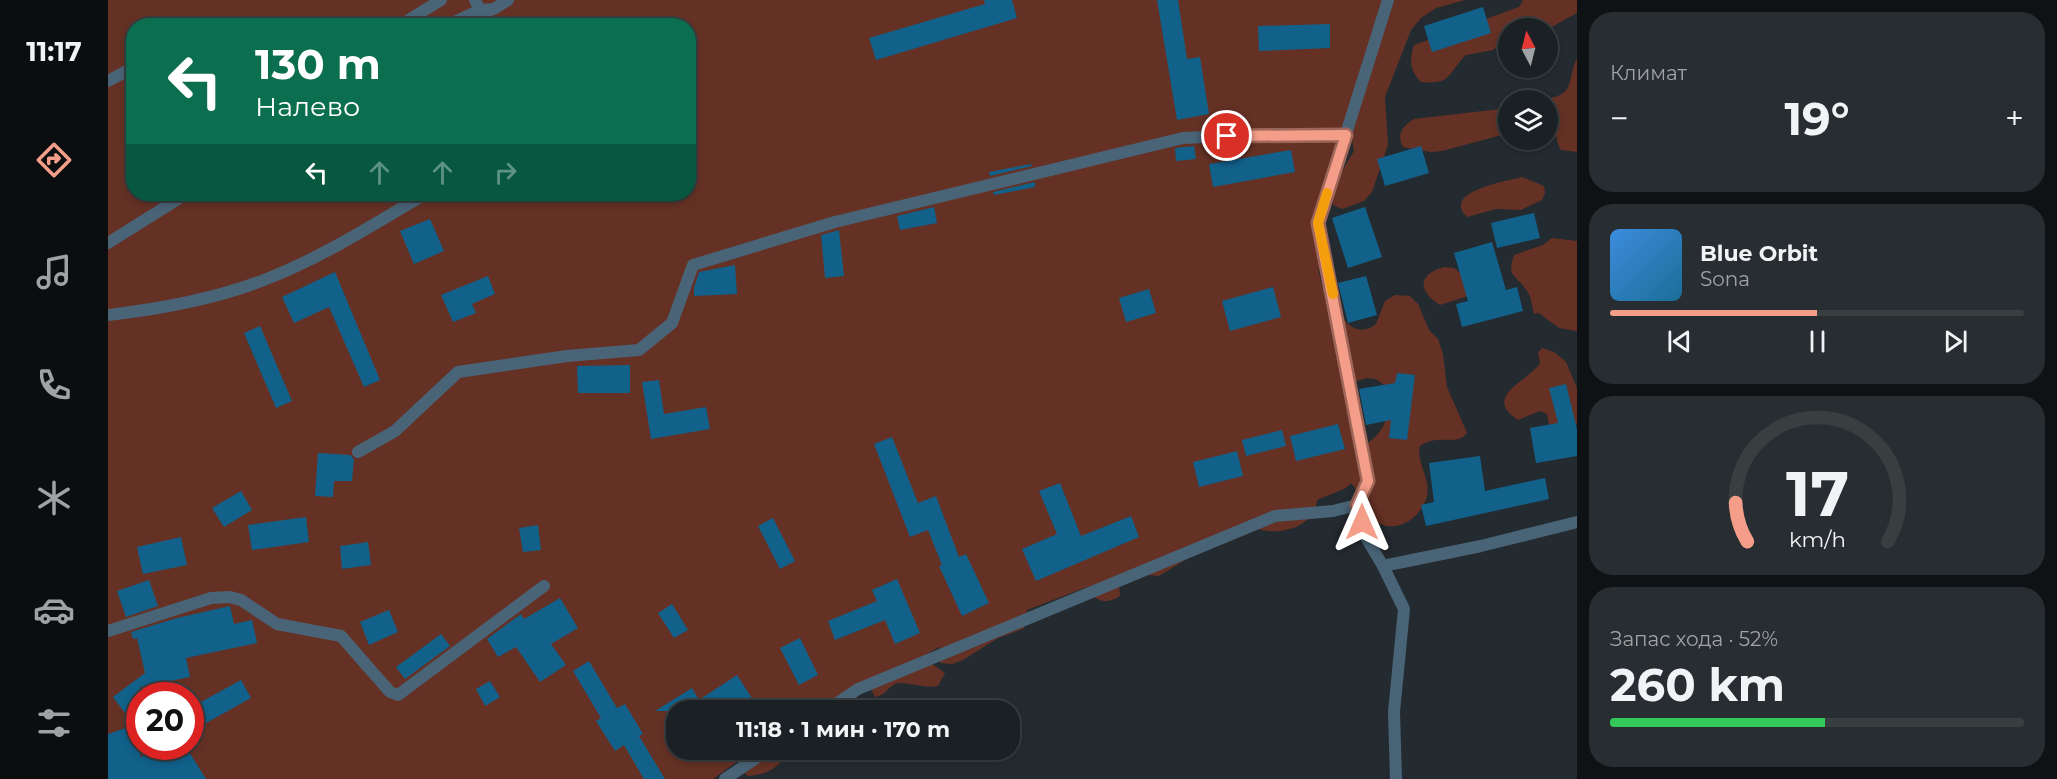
<!DOCTYPE html>
<html lang="ru">
<meta charset="utf-8">
<style>
body{margin:0;font-family:Montserrat,sans-serif;background:#282d31;color:#f1f3f6;height:100vh;display:flex;flex-direction:column;font-size:22px;white-space:nowrap}
*{box-sizing:border-box;margin:0}
p{font-size:20px;color:#a0a3a6}
.icon{flex:none;width:33px;height:33px;fill:none;stroke:currentColor;stroke-width:2;stroke-linecap:round;stroke-linejoin:round}
.map{position:relative;flex:1;overflow:hidden}
.side{display:flex;flex-direction:column;gap:12px;padding:12px;background:#0f1214;width:480px}
.side>*{flex:none}
.guide{position:absolute;left:18px;top:18px;width:570px;height:183px;border-radius:24px;box-shadow:0 3px 9px #0003,0 0 0 2px #393e41;background:#0b6e4f;color:#fff;overflow:hidden}
.needle{width:39px;rotate:353deg}
.fabs{position:absolute;left:1390px;top:18px;display:grid;gap:12px}
.fabs a{display:grid;place-items:center;width:60px;height:60px;border-radius:50%;background:#1b2024;box-shadow:0 3px 9px #0003,0 0 0 2px #393e41;font-size:30px}
.speed{position:absolute;left:18px;top:682px;display:flex;gap:12px;font-size:30px;font-weight:700;text-align:center}
.speed>*{display:grid;place-content:center;width:78px;height:78px;border-radius:50%;background:#1b2024;box-shadow:0 3px 9px #0003,0 0 0 2px #393e41;line-height:1}
.speed .limit{border:9px solid #d22;background:#fff;color:#111}
.pin{position:absolute;display:grid;place-items:center;width:51px;height:51px;color:#fff;margin:-26px;border:3px solid #fff;border-radius:50%;box-shadow:0 2px 6px #0007}
.me{position:absolute;width:66px;margin:-33px;rotate:0deg;stroke-linejoin:round;filter:drop-shadow(0 0 4px #0008)}
.turn{display:flex;align-items:center;gap:21px;height:126px;padding:0 30px;font-size:27px}
.turn .icon{width:78px;height:78px;stroke-width:2.5}
.turn b{display:block;font-size:42px;line-height:51px}
.lanes{display:flex;align-items:center;height:57px;padding:0 30px;background:#0003;justify-content:center;gap:30px;direction:ltr}
.lanes .off{opacity:.35}
.big{font-size:45px;font-weight:700;line-height:1.1}
.side .widget{flex:1;display:flex;flex-direction:column;justify-content:center;gap:9px;min-width:0;padding:0 21px;border-radius:24px;background:#282d31}
.side .dial{align-items:center;gap:0}
.dial svg{height:156px;overflow:visible;fill:none;stroke:#393e41;stroke-width:7;stroke-linecap:round;text-anchor:middle}
.dial text{fill:#f1f3f6;stroke:none}
.song{display:flex;align-items:center;gap:18px}
.cover{width:72px;height:72px;border-radius:9px;background:linear-gradient(135deg,hsl(210 70% 55%),hsl(200 70% 35%))}
.played{height:6px;border-radius:3px;background:linear-gradient(90deg,#f49e89 50%,#393e41 50%)}
.keys{display:flex;justify-content:space-around;direction:ltr}
.heat{display:flex;justify-content:space-between;align-items:center;font-size:33px;direction:ltr}
.charge{height:9px;border-radius:4px;background:linear-gradient(90deg,#34c759 52%,#393e41 0)}
.trip{position:absolute;left:558px;top:700px;width:354px;height:60px;border-radius:24px;background:#1b2024;box-shadow:0 3px 9px #0003,0 0 0 2px #393e41;font-weight:700;line-height:60px;text-align:center}
main{display:flex;flex:1;min-height:0}
.menu{display:flex;flex-direction:column;width:108px;justify-content:space-around;align-items:center;background:#0b0d0e;color:#a0a3a6}
.menu .icon{width:42px;height:42px}
.menu .current{color:#f49e89}
.menu b{font-size:27px;color:#f1f3f6}
.map>svg:first-child{display:block}
.green{fill:#653125;fill-rule:evenodd}
.building{fill:#11618b}
.lines{fill:none;stroke-linecap:round;stroke-linejoin:round}
.lane{stroke:#496477;stroke-width:12}
.route-casing{stroke:#9f6759;stroke-width:15}
.route{stroke:#f49e89;stroke-width:10}
.slow{stroke:#f59e0b;stroke-width:10}
</style>
<main>
<nav class="menu">
<b>11:17</b>
<svg class="icon current" aria-label="directions" viewBox="0 0 24 24"><path d="M12 3l9 9-9 9-9-9zM9 14v-3h6M13 9l2 2-2 2"/></svg>
<svg class="icon" aria-label="music" viewBox="0 0 24 24"><path d="M9 18V5l10-2v13"/><circle cx="6" cy="18" r="3"/><circle cx="16" cy="16" r="3"/></svg>
<svg class="icon" aria-label="phone" viewBox="0 0 24 24"><path d="M5 4h4l2 5-3 2q2 4 5 5l2-3 5 2v4C11 20 4 13 5 4z"/></svg>
<svg class="icon" aria-label="climate" viewBox="0 0 24 24"><path d="M12 3v18M4 7l16 10M4 17L20 7"/></svg>
<svg class="icon" aria-label="car" viewBox="0 0 24 24"><path d="M5 17H2v-5l4-1 3-4h7l3 4 3 1v5h-3M9 17h6M6 11h13"/><circle cx="7" cy="17" r="2"/><circle cx="17" cy="17" r="2"/></svg>
<svg class="icon" aria-label="filters" viewBox="0 0 24 24"><path d="M4 7h16M4 17h16"/><circle cx="9" cy="7" r="2"/><circle cx="15" cy="17" r="2"/></svg>
</nav>
<div class="map">
<svg width="1469" height="779" viewBox="0 0 1469 779">
<rect width="100%" height="100%" fill="#242b30"/>
<g class="green">
<path d="M 0,0 L 1357,0 L 1328,8 L 1313,18 L 1303,30 L 1277,97 L 1280,145 L 1264,192 L 1256,201 L 1234,209 L 1225,205 L 1226,184 L 1246,151 L 1243,133 L 1210,214 L 1211,273 L 1215,289 L 1220,291 C 1229,311 1244,343 1268,324 L 1277,301 L 1287,295 L 1302,296 L 1310,304 L 1321,330 L 1330,339 L 1335,354 L 1339,387 L 1359,433 C 1349,447 1330,433 1312,446 C 1308,463 1323,479 1319,496 C 1313,519 1286,537 1264,519 C 1252,510 1253,493 1243,483 L 1238,488 L 1209,500 C 1207,527 1172,536 1151,529 L 1080,558 L 1051,576 L 1041,575 L 1037,570 L 1011,585 L 1012,596 C 998,605 987,602 979,587 L 919,610 L 918,624 L 915,629 L 890,638 L 855,660 L 844,664 L 832,663 L 831,647 L 814,657 L 837,673 L 830,686 C 816,689 794,680 787,684 C 779,688 777,696 767,697 L 761,685 L 742,695 L 749,700 L 748,711 L 568,711 L 568,750 L 687,750 C 668,765 666,774 640,776 L 633,770 L 630,761 L 605,779 L 0,779 ZM 26,26 L 580,26 L 580,194 L 26,194 ZM 1259,378 L 1268,379 L 1276,385 C 1283,414 1280,433 1251,448 L 1242,383 ZM 32,696 L 82,696 L 82,747 L 32,747 Z"/>
<path d="M 1415,0 L 1469,0 L 1469,13 L 1440,29 L 1401,28 L 1401,37 L 1385,50 L 1358,55 C 1339,74 1344,85 1313,82 C 1302,70 1301,61 1306,45 L 1411,7 Z"/>
<path d="M 1469,58 L 1469,152 L 1453,150 C 1447,140 1449,132 1443,123 L 1440,122 L 1440,100 L 1435,100 C 1469,93 1457,86 1469,58 Z"/>
<path d="M 1401,108 L 1401,133 L 1334,151 L 1323,152 L 1295,147 C 1288,134 1295,126 1306,119 Z"/>
<path d="M 1414,177 L 1436,186 L 1437,193 L 1434,200 L 1413,210 L 1388,209 L 1359,217 C 1332,191 1401,181 1414,177 Z"/>
<path d="M 1444,238 L 1469,241 L 1469,331 L 1451,328 L 1431,313 L 1426,314 C 1424,307 1424,298 1419,291 C 1408,274 1398,278 1406,255 L 1435,245 Z"/>
<path d="M 1336,267 L 1346,268 L 1361,280 L 1363,295 L 1332,305 C 1310,291 1309,275 1336,267 Z"/>
<path d="M 1434,348 L 1446,352 L 1458,362 L 1469,388 L 1469,424 L 1460,436 L 1443,434 L 1439,414 L 1432,411 L 1410,420 C 1373,396 1421,381 1432,363 L 1430,353 Z"/>
</g>
<g class="building">
<path d="M 876,0 L 904,0 L 909,18 L 768,60 L 761,38 L 877,4 Z"/>
<path d="M 1049,0 L 1070,0 L 1079,59 L 1092,57 L 1101,114 L 1069,120 Z"/>
<path d="M 1375,7 L 1383,33 L 1324,52 L 1316,26 Z"/>
<path d="M 1222,24 L 1222,48 L 1151,51 L 1150,26 Z"/>
<path d="M 1086,146 L 1088,159 L 1068,161 L 1067,148 Z"/>
<path d="M 1313,146 L 1321,173 L 1277,186 L 1269,159 Z"/>
<path d="M 1183,150 L 1187,172 L 1105,187 L 1101,164 Z"/>
<path d="M 923,164 L 924,166 L 882,176 L 881,172 Z"/>
<path d="M 927,182 L 927,187 L 886,195 L 885,192 Z"/>
<path d="M 826,207 L 829,223 L 792,230 L 789,216 Z"/>
<path d="M 1257,207 L 1274,257 L 1240,268 L 1224,218 Z"/>
<path d="M 1426,213 L 1432,238 L 1389,248 L 1383,223 Z"/>
<path d="M 322,219 L 336,251 L 306,264 L 292,231 Z"/>
<path d="M 731,230 L 736,276 L 717,278 L 713,235 Z"/>
<path d="M 1384,242 L 1398,290 L 1409,287 L 1415,311 L 1354,327 L 1348,304 L 1360,301 L 1346,253 Z"/>
<path d="M 627,265 L 629,294 L 586,296 L 586,288 L 591,272 Z"/>
<path d="M 227,272 L 272,380 L 256,387 L 221,307 L 186,323 L 174,297 Z"/>
<path d="M 380,276 L 387,294 L 364,304 L 368,313 L 345,322 L 333,295 Z"/>
<path d="M 1258,276 L 1269,315 L 1240,323 L 1230,283 Z"/>
<path d="M 1165,287 L 1173,317 L 1122,331 L 1114,301 Z"/>
<path d="M 1041,289 L 1048,313 L 1018,322 L 1011,298 Z"/>
<path d="M 152,326 L 184,401 L 168,408 L 136,333 Z"/>
<path d="M 522,365 L 522,393 L 470,393 L 469,366 Z"/>
<path d="M 1289,373 L 1307,375 L 1299,440 L 1281,438 L 1283,420 L 1258,425 L 1251,389 L 1287,383 Z"/>
<path d="M 551,380 L 556,414 L 598,407 L 602,429 L 543,439 L 534,382 Z"/>
<path d="M 1458,384 L 1469,429 L 1469,456 L 1428,463 L 1422,428 L 1450,423 L 1441,388 Z"/>
<path d="M 1230,424 L 1237,449 L 1188,461 L 1182,436 Z"/>
<path d="M 1174,430 L 1178,446 L 1138,456 L 1134,440 Z"/>
<path d="M 784,437 L 810,503 L 828,496 L 851,557 L 858,554 L 881,603 L 854,616 L 831,566 L 834,565 L 820,530 L 802,537 L 766,444 Z"/>
<path d="M 1129,451 L 1135,476 L 1091,487 L 1085,462 Z"/>
<path d="M 210,453 L 242,455 L 246,459 L 244,481 L 226,481 L 225,497 L 207,496 Z"/>
<path d="M 1372,456 L 1377,491 L 1437,478 L 1441,499 L 1318,526 L 1313,505 L 1326,502 L 1321,463 Z"/>
<path d="M 952,483 L 973,536 L 1023,516 L 1031,537 L 928,581 L 914,549 L 949,534 L 931,491 Z"/>
<path d="M 133,491 L 144,510 L 116,527 L 104,508 Z"/>
<path d="M 198,517 L 201,542 L 144,550 L 140,525 Z"/>
<path d="M 665,518 L 687,561 L 672,569 L 650,526 Z"/>
<path d="M 430,525 L 433,550 L 415,552 L 411,528 Z"/>
<path d="M 73,537 L 79,565 L 35,574 L 29,547 Z"/>
<path d="M 260,542 L 263,565 L 234,569 L 232,546 Z"/>
<path d="M 789,579 L 812,633 L 787,644 L 777,620 L 727,640 L 720,621 L 769,601 L 764,590 Z"/>
<path d="M 41,580 L 50,606 L 18,617 L 9,591 Z"/>
<path d="M 452,598 L 470,628 L 443,644 L 458,665 L 432,682 L 408,647 L 390,657 L 379,639 L 413,614 L 416,619 Z"/>
<path d="M 564,604 L 580,630 L 566,638 L 550,613 Z"/>
<path d="M 122,606 L 126,624 L 144,620 L 149,643 L 78,658 L 82,677 L 32,687 L 32,757 L 60,747 L 78,747 L 98,779 L 0,779 L 0,734 L 26,725 L 5,697 L 37,673 L 29,638 L 25,639 L 23,632 L 69,618 Z"/>
<path d="M 281,610 L 290,632 L 261,645 L 252,622 Z"/>
<path d="M 333,634 L 342,646 L 297,679 L 288,667 Z"/>
<path d="M 692,638 L 710,675 L 691,685 L 672,648 Z"/>
<path d="M 481,661 L 509,708 L 517,704 L 535,734 L 531,736 L 557,779 L 536,779 L 516,745 L 507,751 L 488,721 L 493,718 L 465,671 Z"/>
<path d="M 629,675 L 652,711 L 547,711 L 584,688 L 591,700 Z"/>
<path d="M 133,680 L 143,698 L 82,732 L 82,708 Z"/>
<path d="M 382,681 L 392,697 L 377,706 L 368,689 Z"/>
</g>
<g class="lines">
<g class="lane">
<path d="M 367,0 L 372,10 L 386,9 L 400,0"/>
<path d="M 291,26 L 333,0"/>
<path d="M 338,26 L 372,10 L 386,26"/>
<path d="M 0,81 L 26,67"/>
<path d="M 0,243 L 78,194"/>
<path d="M 0,315 C 52,309 107,299 156,280 C 213,258 265,225 317,194"/>
<path d="M 250,452 L 287,431 L 350,372 L 459,356 L 531,350 L 564,323 L 585,265 L 727,222 L 1075,138 L 1163,134 L 1238,135"/>
<path d="M 1275,566 L 1259,539 L 1249,505 L 1260,481 L 1210,223 L 1280,0"/>
<path d="M 0,631 L 103,598 L 122,597 L 133,600 L 169,624 L 233,636 L 282,692 L 290,695 L 436,586"/>
<path d="M 718,711 L 750,689 L 1167,516 L 1225,511 L 1249,505"/>
<path d="M 617,779 L 660,750"/>
<path d="M 1288,779 L 1286,712 L 1296,609 L 1275,566 L 1373,546 L 1469,522"/>
</g>
</g>
<g class="lines">
<g class="route-casing">
<path id="route" d="M 1119,136 L 1238,135 L 1210,223 L 1260,481 L 1249,505 L 1254,522"/>
</g>
<use href="#route" class="route"/>
<path class="slow" d="M 1219,193 L 1210,223 L 1225,294"/>
</g>
</svg>
<div class="fabs">
<a><svg class="needle" viewBox="-14 -14 28 28"><path d="M0-13l5 13h-10z" fill="#e53935"/><path d="M0 13l5-13h-10z" fill="#a0a3a6"/></svg></a>
<a><svg class="icon" aria-label="layers" viewBox="0 0 24 24"><path d="M12 4l9 5-9 5-9-5zM3 14l9 5 9-5"/></svg></a>
</div>
<div class="speed"><div class="limit">20</div></div>
<div class="pin" style="left:1119px;top:136px;background:#d93025"><svg class="icon" aria-label="arrive" viewBox="0 0 24 24"><path d="M6 21V4h12l-3 4 3 4H6"/></svg></div>
<svg class="me" style="left:1254px;top:522px" viewBox="-20 -20 40 40"><path d="M0-17L14 15 0 8-14 15z" fill="#f49e89" stroke="#fff" stroke-width="4"/></svg>
<div class="trip">11:18 · 1 мин · 170 m</div>
<div class="guide">
<div class="turn"><svg class="icon" aria-label="left" viewBox="0 0 24 24"><path d="M17 20v-9H6M10 6l-5 5 5 5"/></svg><div><b>130 m</b>Налево</div></div>
<div class="lanes"><svg class="icon" aria-label="left" viewBox="0 0 24 24"><path d="M17 20v-9H6M10 6l-5 5 5 5"/></svg><svg class="icon off" aria-label="ahead" viewBox="0 0 24 24"><path d="M12 20V5M6 11l6-6 6 6"/></svg><svg class="icon off" aria-label="ahead" viewBox="0 0 24 24"><path d="M12 20V5M6 11l6-6 6 6"/></svg><svg class="icon off" aria-label="right" viewBox="0 0 24 24"><path d="M7 20v-9h11M14 6l5 5-5 5"/></svg></div>
</div>
</div>
<section class="side">
<div class="widget"><p>Климат</p>
<div class="heat"><a>−</a><b class="big">19°</b><a>+</a></div>
</div>
<div class="widget">
<div class="song"><i class="cover"></i><div><b>Blue Orbit</b><p>Sona</p></div></div>
<div class="played"></div>
<div class="keys"><svg class="icon" aria-label="previous" viewBox="0 0 24 24"><path d="M18 5L8 12l10 7zM5 5v14"/></svg><svg class="icon" aria-label="pause" viewBox="0 0 24 24"><path d="M8 5v14M16 5v14"/></svg><svg class="icon" aria-label="next" viewBox="0 0 24 24"><path d="M6 5l10 7-10 7zM19 5v14"/></svg></div>
</div>
<div class="widget dial"><svg viewBox="0 0 100 80">
<path d="M14 69A42 42 0 1 1 86 69"/>
<path d="M14 69A42 42 0 0 1 8 49" stroke="#f49e89"/>
<text x="50" y="56" font-size="32" font-weight="700">17</text>
<text x="50" y="72" font-size="11">km/h</text>
</svg></div>
<div class="widget"><p>Запас хода · 52%</p><b class="big">260 km</b><div class="charge"></div></div>
</section>
</main>
